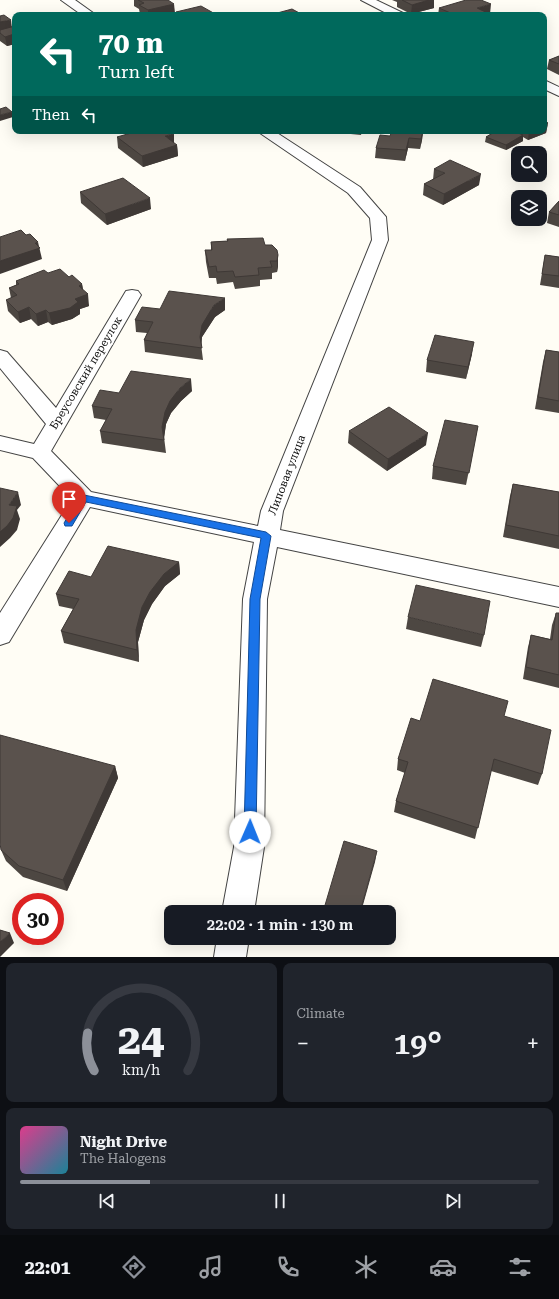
<!DOCTYPE html>
<meta charset="utf-8">
<style>
body{margin:0;font-family:"Roboto Serif",serif;background:#20242c;color:#f1f3f6;height:100vh;display:flex;flex-direction:column;font-size:15px;white-space:nowrap}
*{box-sizing:border-box;margin:0}
p{font-size:13px;color:#9ea1a6}
.icon{flex:none;width:22px;height:22px;fill:none;stroke:currentColor;stroke-width:2;stroke-linecap:round;stroke-linejoin:round}
.map{position:relative;height:957px;overflow:hidden}
.sheet{display:flex;flex-direction:column;gap:6px;padding:6px;background:#0d0f14;flex:1}
.sheet>*{flex:none}
.top-card{position:absolute;left:12px;top:12px;width:535px;height:122px;border-radius:8px;box-shadow:0 4px 16px #0002;background:#00695c;color:#fff;overflow:hidden}
.fabs{position:absolute;left:511px;top:146px;display:grid;gap:8px}
.fabs a{display:grid;place-items:center;width:36px;height:36px;border-radius:8px;background:#171b24;box-shadow:0 4px 16px #0002;font-size:20px}
.speed{position:absolute;left:12px;top:893px;display:flex;gap:8px;font-size:20px;font-weight:700;text-align:center}
.speed>*{display:grid;place-content:center;width:52px;height:52px;border-radius:50%;background:#171b24;box-shadow:0 4px 16px #0002;line-height:1}
.speed .limit{border:6px solid #d22;background:#fff;color:#111}
.pin{position:absolute;display:grid;place-items:center;width:34px;height:34px;color:#fff;margin:-41px -17px;border-radius:50% 50% 50% 0;rotate:-45deg;box-shadow:0 0 4px #0007}
.pin .icon{rotate:45deg}
.me{position:absolute;width:44px;margin:-22px;rotate:1deg;stroke-linejoin:round;filter:drop-shadow(0 0 3px #0008)}
.turn{display:flex;align-items:center;gap:14px;height:84px;padding:0 20px;font-size:18px}
.turn .icon{width:52px;height:52px;stroke-width:2.5}
.turn b{display:block;font-size:28px;line-height:34px}
.then{display:flex;align-items:center;height:38px;padding:0 20px;background:#0003;gap:8px;font-size:15px}
.big{font-size:30px;font-weight:600;line-height:1.1}
.sheet .card{flex:1;display:flex;flex-direction:column;justify-content:center;gap:6px;min-width:0;padding:0 14px;border-radius:8px;background:#20242c}
.sheet .dial{align-items:center;gap:0}
.dial svg{height:104px;overflow:visible;fill:none;stroke:#363941;stroke-width:7;stroke-linecap:round;text-anchor:middle}
.dial text{fill:#f1f3f6;stroke:none}
.song{display:flex;align-items:center;gap:12px}
.cover{width:48px;height:48px;border-radius:6px;background:linear-gradient(135deg,hsl(330 70% 55%),hsl(190 70% 35%))}
.played{height:4px;border-radius:2px;background:linear-gradient(90deg,#8c9099 25%,#363941 25%)}
.keys{display:flex;justify-content:space-around;direction:ltr}
.heat{display:flex;justify-content:space-between;align-items:center;font-size:22px;direction:ltr}
.sheet .tiles{flex:1;display:grid;gap:6px;grid-template-columns:1fr 1fr}
.card:last-child{grid-column:span 2}
.trip{position:absolute;left:164px;top:905px;width:232px;height:40px;border-radius:8px;background:#171b24;box-shadow:0 4px 16px #0002;font-weight:600;line-height:40px;text-align:center}
.menu{display:flex;height:64px;justify-content:space-around;align-items:center;background:#090b0e;color:#9ea1a6}
.menu .icon{width:28px;height:28px}
.menu .selected{color:#8c9099}
.menu b{font-size:18px;color:#f1f3f6}
.map>svg:first-child{display:block}
.lines{fill:none;stroke-linecap:round;stroke-linejoin:round}
.minor-casing{stroke:#444;stroke-width:2}
.minor{fill:#fff;fill-rule:evenodd}
.wall{fill:#4d4742}
.shaded-wall{fill:#3f3936}
.building{fill:#5a524d;stroke:#3f3936}
.route{fill:#1a73e8;stroke:#114b97}
.labels{text-anchor:middle;dominant-baseline:central;stroke-width:4;stroke-linejoin:round;paint-order:stroke}
.street-label{font-size:11px;fill:#111;stroke:#fff}
</style>
<div class="map">
<svg width="559" height="957" viewBox="0 0 559 957">
<rect width="100%" height="100%" fill="#fffdf5"/>
<g class="lines">
<g class="minor-casing">
<g id="minor">
<path d="M 61,0 L 75,0 L 96,15 L 82,15 Z"/>
<path d="M 361,0 L 376,0 L 403,13 L 405,15 L 390,15 Z"/>
<path d="M 544,80 L 559,87 L 559,96 L 544,89 Z"/>
<path d="M 257,131 L 274,131 L 360,187 L 386,217 L 388,240 L 283,511 L 280,530 L 559,587 L 559,607 L 277,547 L 267,599 L 264,847 L 254,912 L 222,912 L 234,847 L 243,599 L 254,542 L 90,507 L 9,642 L 0,645 L 0,613 L 72,499 L 33,458 L 0,450 L 0,436 L 34,444 L 46,424 L 0,368 L 0,350 L 7,352 L 56,408 L 126,291 L 132,290 L 138,291 L 141,295 L 51,451 L 91,492 L 258,526 L 261,511 L 372,240 L 370,218 L 348,193 Z"/>
<path d="M 217,938 L 249,938 L 246,957 L 214,957 Z"/>
</g>
</g>
<use href="#minor" class="minor"/>
</g>
<g class="wall">
<path d="M 134,0 L 168,0 L 175,13 L 166,15 L 142,15 L 140,14 L 139,9 L 134,6 Z"/>
<path d="M 392,0 L 434,0 L 434,8 L 411,14 L 397,7 L 397,2 Z"/>
<path d="M 439,8 L 490,14 L 489,14 L 492,15 L 438,15 Z"/>
<path d="M 0,16 L 12,27 L 15,26 L 15,44 L 7,46 L 0,41 Z"/>
<path d="M 559,56 L 559,75 L 547,69 L 549,60 Z"/>
<path d="M 548,123 L 546,133 L 528,140 L 523,137 L 523,141 L 506,150 L 485,142 L 486,137 L 496,131 L 544,131 Z"/>
<path d="M 330,131 L 362,131 L 361,135 L 330,132 Z"/>
<path d="M 423,131 L 422,140 L 420,149 L 408,148 L 405,161 L 375,158 L 376,148 L 390,136 Z"/>
<path d="M 117,137 L 177,145 L 178,156 L 143,167 L 118,148 Z"/>
<path d="M 434,169 L 479,185 L 443,205 L 423,195 L 424,184 L 433,180 Z"/>
<path d="M 80,192 L 151,209 L 107,225 L 81,203 Z"/>
<path d="M 559,201 L 559,227 L 547,223 L 549,212 Z"/>
<path d="M 227,239 L 265,245 L 278,255 L 278,266 L 277,272 L 272,273 L 272,279 L 260,280 L 260,286 L 235,289 L 233,282 L 217,284 L 216,278 L 209,278 L 206,262 L 205,250 L 211,250 L 211,242 L 227,241 Z"/>
<path d="M 545,255 L 559,257 L 559,288 L 540,285 Z"/>
<path d="M 48,273 L 69,277 L 82,284 L 83,290 L 89,306 L 80,309 L 80,314 L 72,319 L 52,325 L 48,322 L 38,326 L 31,319 L 20,323 L 8,311 L 6,300 L 11,298 L 9,288 L 16,285 L 16,281 Z"/>
<path d="M 160,309 L 225,310 L 215,317 L 202,337 L 201,344 L 203,360 L 145,352 L 144,340 L 147,333 L 136,332 L 135,320 Z"/>
<path d="M 546,350 L 559,352 L 559,413 L 535,409 L 543,362 Z"/>
<path d="M 472,354 L 466,379 L 426,372 L 427,360 Z"/>
<path d="M 192,391 L 181,401 L 171,413 L 166,424 L 164,437 L 166,453 L 102,443 L 100,431 L 106,420 L 94,418 L 92,406 L 119,393 Z"/>
<path d="M 478,426 L 466,485 L 432,479 L 433,466 Z"/>
<path d="M 349,431 L 426,445 L 387,471 L 348,443 Z"/>
<path d="M 513,484 L 559,492 L 559,549 L 503,537 L 510,496 Z"/>
<path d="M 179,562 L 180,574 L 165,586 L 152,604 L 144,620 L 138,642 L 139,662 L 64,643 L 61,631 L 73,609 L 59,606 L 56,594 L 91,577 Z"/>
<path d="M 556,613 L 559,613 L 559,688 L 523,679 L 528,647 L 531,635 L 550,639 L 552,625 Z"/>
<path d="M 408,617 L 484,635 L 481,647 L 406,629 Z"/>
<path d="M 504,716 L 542,774 L 538,785 L 491,771 L 475,839 L 394,812 L 396,801 L 405,773 L 397,770 L 398,759 L 420,721 Z"/>
<path d="M 115,766 L 118,778 L 67,891 L 23,877 L 6,861 L 1,850 Z"/>
<path d="M 344,938 L 354,938 L 353,941 Z"/>
</g>
<g class="shaded-wall">
<path d="M 429,0 L 434,0 L 434,8 L 411,14 L 412,5 Z"/>
<path d="M 174,4 L 175,13 L 166,15 L 148,15 L 148,10 Z"/>
<path d="M 491,4 L 490,14 L 485,15 L 477,8 Z"/>
<path d="M 11,20 L 12,29 L 0,32 L 0,22 Z"/>
<path d="M 14,34 L 15,44 L 7,46 L 5,37 Z"/>
<path d="M 12,112 L 13,117 L 0,121 L 0,115 Z"/>
<path d="M 548,123 L 546,133 L 528,140 L 529,131 L 544,131 L 544,124 Z"/>
<path d="M 423,131 L 422,140 L 420,149 L 421,139 Z"/>
<path d="M 174,134 L 174,144 L 165,136 Z"/>
<path d="M 523,135 L 523,141 L 506,150 L 506,145 Z"/>
<path d="M 409,138 L 408,148 L 405,161 L 406,150 Z"/>
<path d="M 177,145 L 178,156 L 143,167 L 142,156 Z"/>
<path d="M 481,174 L 479,185 L 443,205 L 444,194 Z"/>
<path d="M 150,198 L 151,209 L 107,225 L 105,214 Z"/>
<path d="M 38,242 L 42,259 L 0,274 L 0,261 Z"/>
<path d="M 278,255 L 278,266 L 277,272 L 277,261 Z"/>
<path d="M 82,284 L 84,295 L 88,294 L 89,306 L 80,309 L 80,314 L 72,319 L 52,325 L 49,313 L 75,299 L 79,286 Z"/>
<path d="M 225,298 L 225,310 L 215,317 L 202,337 L 201,349 L 200,337 L 202,325 L 214,305 Z"/>
<path d="M 29,307 L 31,319 L 20,323 L 18,312 Z"/>
<path d="M 46,310 L 48,322 L 38,326 L 36,314 Z"/>
<path d="M 474,342 L 472,354 L 466,379 L 468,367 Z"/>
<path d="M 191,379 L 192,391 L 181,401 L 171,413 L 166,424 L 164,439 L 162,427 L 165,412 L 170,401 L 180,388 Z"/>
<path d="M 428,433 L 426,445 L 387,471 L 388,459 Z"/>
<path d="M 18,492 L 21,505 L 17,510 L 20,519 L 17,530 L 10,538 L 0,547 L 0,532 L 9,505 Z"/>
<path d="M 179,562 L 180,574 L 165,586 L 152,604 L 144,620 L 138,642 L 139,662 L 137,650 L 136,630 L 142,607 L 150,592 L 164,574 Z"/>
<path d="M 115,766 L 118,778 L 67,891 L 63,880 Z"/>
<path d="M 377,851 L 375,862 L 361,912 L 360,912 Z"/>
<path d="M 10,933 L 14,943 L 0,957 L 0,942 Z"/>
</g>
<g class="building">
<path d="M 138,0 L 168,0 L 174,4 L 148,10 L 139,5 L 144,3 Z"/>
<path d="M 402,0 L 429,0 L 412,5 Z"/>
<path d="M 466,0 L 481,0 L 491,4 L 477,8 L 492,15 L 455,15 L 439,8 Z"/>
<path d="M 201,6 L 217,15 L 181,15 L 176,12 Z"/>
<path d="M 292,9 L 303,15 L 268,15 L 270,15 Z"/>
<path d="M 4,15 L 11,20 L 0,22 L 0,16 Z"/>
<path d="M 15,26 L 15,35 L 14,34 L 5,37 L 0,33 L 0,30 Z"/>
<path d="M 559,56 L 559,64 L 549,60 Z"/>
<path d="M 6,107 L 12,112 L 0,115 L 0,109 Z"/>
<path d="M 544,121 L 548,123 L 544,124 Z"/>
<path d="M 138,131 L 170,131 L 174,134 L 165,136 L 177,145 L 142,156 L 117,137 Z"/>
<path d="M 392,131 L 423,131 L 421,139 L 409,138 L 406,150 L 376,148 L 380,135 L 390,136 Z"/>
<path d="M 496,131 L 513,131 L 523,135 L 506,145 L 486,137 Z"/>
<path d="M 450,160 L 481,174 L 444,194 L 424,184 L 445,173 L 434,169 Z"/>
<path d="M 123,178 L 150,198 L 105,214 L 80,192 Z"/>
<path d="M 559,201 L 559,215 L 549,212 Z"/>
<path d="M 21,230 L 26,235 L 30,234 L 38,242 L 35,243 L 40,248 L 0,261 L 0,237 Z"/>
<path d="M 263,238 L 265,245 L 272,245 L 277,250 L 278,255 L 277,261 L 270,261 L 272,267 L 258,268 L 259,275 L 235,277 L 233,271 L 217,272 L 216,266 L 209,267 L 205,250 L 212,250 L 211,242 L 228,241 L 227,239 Z"/>
<path d="M 545,255 L 559,257 L 559,276 L 542,274 Z"/>
<path d="M 60,269 L 69,277 L 72,275 L 82,284 L 79,286 L 88,294 L 75,299 L 78,302 L 70,308 L 49,313 L 46,310 L 36,314 L 29,307 L 18,312 L 6,300 L 17,295 L 9,288 L 19,284 L 16,281 L 44,270 L 48,273 Z"/>
<path d="M 169,291 L 225,298 L 214,305 L 202,325 L 200,337 L 202,348 L 144,340 L 153,322 L 135,320 L 142,307 L 160,309 Z"/>
<path d="M 435,335 L 474,342 L 468,367 L 427,360 Z"/>
<path d="M 546,350 L 559,352 L 559,401 L 538,397 Z"/>
<path d="M 131,371 L 191,379 L 180,388 L 170,401 L 165,412 L 162,427 L 164,440 L 100,431 L 112,409 L 92,406 L 100,390 L 119,393 Z"/>
<path d="M 389,407 L 428,433 L 388,459 L 349,431 Z"/>
<path d="M 445,420 L 478,426 L 469,473 L 433,466 Z"/>
<path d="M 513,484 L 559,492 L 559,536 L 506,525 Z"/>
<path d="M 0,488 L 18,492 L 9,505 L 17,506 L 13,518 L 7,526 L 0,532 Z"/>
<path d="M 108,546 L 179,562 L 164,574 L 150,592 L 142,607 L 136,630 L 137,650 L 61,631 L 79,599 L 56,594 L 69,571 L 91,577 Z"/>
<path d="M 416,585 L 490,601 L 484,635 L 408,617 Z"/>
<path d="M 556,613 L 559,613 L 559,675 L 526,667 L 531,635 L 552,640 Z"/>
<path d="M 433,679 L 508,701 L 504,716 L 551,730 L 542,774 L 494,759 L 478,828 L 396,801 L 408,762 L 398,759 L 411,718 L 420,721 Z"/>
<path d="M 0,735 L 115,766 L 63,880 L 19,866 L 1,850 L 0,843 Z"/>
<path d="M 344,841 L 377,851 L 360,912 L 323,912 Z"/>
<path d="M 0,930 L 10,933 L 0,942 Z"/>
</g>
<path class="route" d="M 84,495 L 266,532 L 271,536 L 260,599 L 256,832 L 254,836 L 250,837 L 245,836 L 244,832 L 250,599 L 261,538 L 86,502 L 72,526 L 65,526 L 64,523 L 81,496 Z"/>
<g class="labels">
<g class="street-label">
<text transform="translate(86 373) rotate(-59)">Бреусовский переулок</text>
<text transform="translate(287 475) rotate(-69)">Липовая улица</text>
</g>
</g>
</svg>
<div class="fabs">
<a><svg class="icon" aria-label="search" viewBox="0 0 24 24"><circle cx="10" cy="10" r="6"/><path d="M15 15l6 6"/></svg></a>
<a><svg class="icon" aria-label="layers" viewBox="0 0 24 24"><path d="M12 4l9 5-9 5-9-5zM3 14l9 5 9-5"/></svg></a>
</div>
<div class="speed"><div class="limit">30</div></div>
<div class="pin" style="left:69px;top:523px;background:#d93025"><svg class="icon" aria-label="arrive" viewBox="0 0 24 24"><path d="M6 21V4h12l-3 4 3 4H6"/></svg></div>
<svg class="me" style="left:250px;top:832px" viewBox="-20 -20 40 40"><circle r="19" fill="#fff"/><path d="M0-13L10 11 0 6-10 11z" fill="#1a73e8"/></svg>
<div class="trip">22:02 · 1 min · 130 m</div>
<div class="top-card">
<div class="turn"><svg class="icon" aria-label="left" viewBox="0 0 24 24"><path d="M17 20v-9H6M10 6l-5 5 5 5"/></svg><div><b>70 m</b>Turn left</div></div>
<div class="then">Then<svg class="icon" aria-label="left" viewBox="0 0 24 24"><path d="M17 20v-9H6M10 6l-5 5 5 5"/></svg></div>
</div>
</div>
<section class="sheet">
<div class="tiles">
<div class="card dial"><svg viewBox="0 0 100 80">
<path d="M14 69A42 42 0 1 1 86 69"/>
<path d="M14 69A42 42 0 0 1 9 40" stroke="#8c9099"/>
<text x="50" y="56" font-size="32" font-weight="700">24</text>
<text x="50" y="72" font-size="11">km/h</text>
</svg></div>
<div class="card"><p>Climate</p>
<div class="heat"><a>−</a><b class="big">19°</b><a>+</a></div>
</div>
<div class="card">
<div class="song"><i class="cover"></i><div><b>Night Drive</b><p>The Halogens</p></div></div>
<div class="played"></div>
<div class="keys"><svg class="icon" aria-label="previous" viewBox="0 0 24 24"><path d="M18 5L8 12l10 7zM5 5v14"/></svg><svg class="icon" aria-label="pause" viewBox="0 0 24 24"><path d="M8 5v14M16 5v14"/></svg><svg class="icon" aria-label="next" viewBox="0 0 24 24"><path d="M6 5l10 7-10 7zM19 5v14"/></svg></div>
</div>
</div>
</section>
<nav class="menu">
<b>22:01</b>
<svg class="icon selected" aria-label="directions" viewBox="0 0 24 24"><path d="M12 3l9 9-9 9-9-9zM9 14v-3h6M13 9l2 2-2 2"/></svg>
<svg class="icon" aria-label="music" viewBox="0 0 24 24"><path d="M9 18V5l10-2v13"/><circle cx="6" cy="18" r="3"/><circle cx="16" cy="16" r="3"/></svg>
<svg class="icon" aria-label="phone" viewBox="0 0 24 24"><path d="M5 4h4l2 5-3 2q2 4 5 5l2-3 5 2v4C11 20 4 13 5 4z"/></svg>
<svg class="icon" aria-label="climate" viewBox="0 0 24 24"><path d="M12 3v18M4 7l16 10M4 17L20 7"/></svg>
<svg class="icon" aria-label="car" viewBox="0 0 24 24"><path d="M5 17H2v-5l4-1 3-4h7l3 4 3 1v5h-3M9 17h6M6 11h13"/><circle cx="7" cy="17" r="2"/><circle cx="17" cy="17" r="2"/></svg>
<svg class="icon" aria-label="filters" viewBox="0 0 24 24"><path d="M4 7h16M4 17h16"/><circle cx="9" cy="7" r="2"/><circle cx="15" cy="17" r="2"/></svg>
</nav>
